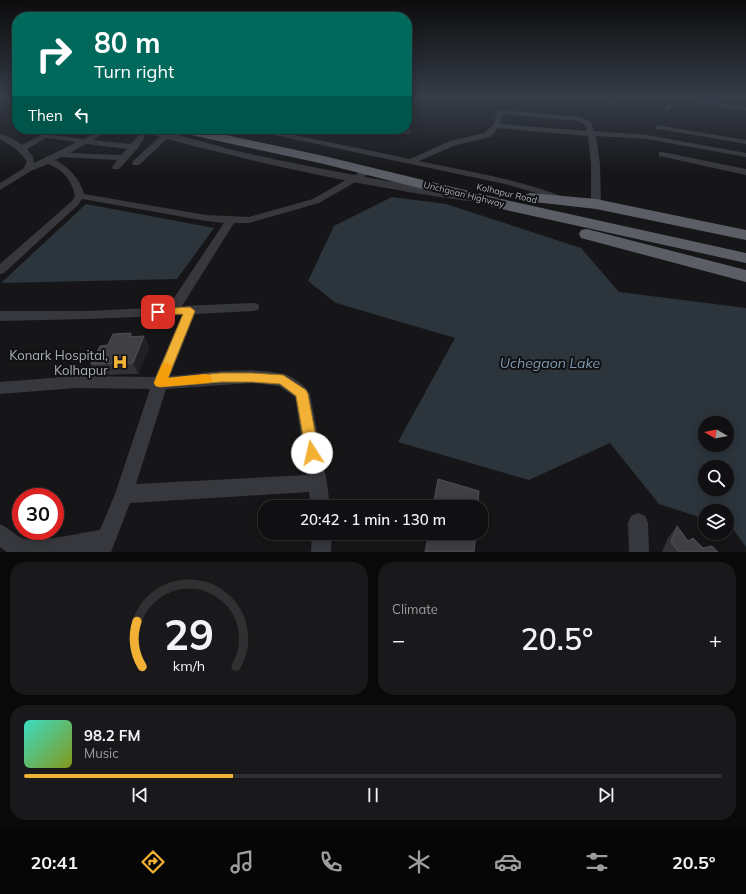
<!DOCTYPE html>
<meta charset="utf-8">
<style>
body{margin:0;font-family:Mulish,sans-serif;background:#19191b;color:#f1f3f6;height:100vh;display:flex;flex-direction:column;font-size:15px;white-space:nowrap}
*{box-sizing:border-box;margin:0}
p{font-size:13px;color:#9c9d9f}
.icon{flex:none;width:22px;height:22px;fill:none;stroke:currentColor;stroke-width:2;stroke-linecap:round;stroke-linejoin:round}
.map{position:relative;height:552px;overflow:hidden}
.drawer{display:flex;flex-direction:column;gap:10px;padding:10px;background:#09090a;flex:1}
.drawer>*{flex:none}
.guide{position:absolute;left:12px;top:12px;width:400px;height:122px;border-radius:16px;box-shadow:0 2px 10px #0003,0 0 0 1px #303032;background:#00695c;color:#fff;overflow:hidden}
.needle{width:26px;rotate:279deg}
.buttons{position:absolute;left:698px;top:416px;display:grid;gap:8px}
.buttons a{display:grid;place-items:center;width:36px;height:36px;border-radius:50%;background:#101012;box-shadow:0 2px 10px #0003,0 0 0 1px #303032;font-size:20px}
.speed{position:absolute;left:12px;top:488px;display:flex;gap:8px;font-size:20px;font-weight:700;text-align:center}
.speed>*{display:grid;place-content:center;width:52px;height:52px;border-radius:50%;background:#101012;box-shadow:0 2px 10px #0003,0 0 0 1px #303032;line-height:1}
.speed .limit{border:6px solid #d22;background:#fff;color:#111}
.pin{position:absolute;display:grid;place-items:center;width:34px;height:34px;color:#fff;margin:-17px;border-radius:8px;box-shadow:0 2px 6px #0006}
.me{position:absolute;width:44px;margin:-22px;rotate:350deg;stroke-linejoin:round;filter:drop-shadow(0 0 3px #0008)}
.turn{display:flex;align-items:center;gap:14px;height:84px;padding:0 16px;font-size:18px}
.turn .icon{width:52px;height:52px;stroke-width:2.5}
.turn b{display:block;font-size:28px;line-height:34px}
.then{display:flex;align-items:center;height:38px;padding:0 16px;background:#0003;gap:8px;font-size:15px}
.big{font-size:30px;font-weight:600;line-height:1.1}
.drawer .tile{flex:1;display:flex;flex-direction:column;justify-content:center;gap:6px;min-width:0;padding:0 14px;border-radius:16px;background:#19191b}
.drawer .dial{align-items:center;gap:0}
.dial svg{height:104px;overflow:visible;fill:none;stroke:#303032;stroke-width:7;stroke-linecap:round;text-anchor:middle}
.dial text{fill:#f1f3f6;stroke:none}
.song{display:flex;align-items:center;gap:12px}
.cover{width:48px;height:48px;border-radius:6px;background:linear-gradient(135deg,hsl(170 70% 55%),hsl(70 70% 35%))}
.played{height:4px;border-radius:2px;background:linear-gradient(90deg,#f2b134 30%,#303032 30%)}
.keys{display:flex;justify-content:space-around;direction:ltr}
.heat{display:flex;justify-content:space-between;align-items:center;font-size:22px;direction:ltr}
.drawer .tiles{flex:1;display:grid;gap:10px;grid-template-columns:1fr 1fr}
.tile:last-child{grid-column:span 2}
.trip{position:absolute;left:258px;top:500px;width:230px;height:40px;border-radius:16px;background:#101012;box-shadow:0 2px 10px #0003,0 0 0 1px #303032;font-weight:600;line-height:40px;text-align:center}
.tabs{display:flex;height:64px;justify-content:space-around;align-items:center;background:#060607;color:#9c9d9f}
.tabs .icon{width:28px;height:28px}
.tabs .active{color:#f2b134}
.tabs b{font-size:18px;color:#f1f3f6}
.map>svg:first-child{display:block}
.water{fill:#2c353c;fill-rule:evenodd}
.lines{fill:none;stroke-linecap:round;stroke-linejoin:round}
.minor{fill:#37383d;fill-rule:evenodd}
.tertiary{fill:#37383d;fill-rule:evenodd}
.trunk{fill:#5b5e65;fill-rule:evenodd}
.wall{fill:#323236}
.shaded-wall{fill:#212124}
.building{fill:#3f3f44;stroke:#4f5156}
.route{fill:#f2b134;stroke:#9d7322}
.slow{fill:#f59e0b}
.labels{text-anchor:middle;dominant-baseline:central;stroke-width:4;stroke-linejoin:round;paint-order:stroke}
.far-street-label{font-size:9px;fill:#a8adb8;stroke:#111113}
.near-poi-label{font-size:13px;fill:#a8adb8;stroke:#111113;text-anchor:end}
.near-water-label{font-size:14px;font-style:italic;fill:#7f9bb3;stroke:#111113}
</style>
<div class="map">
<svg width="746" height="552" viewBox="0 0 746 552">
<rect width="100%" height="100%" fill="#161618"/>
<g class="water">
<path d="M 392,197 L 446,204 L 581,248 L 619,292 L 746,308 L 746,547 L 732,528 L 727,526 L 727,511 L 705,511 L 705,519 L 659,504 L 610,443 L 529,480 L 398,442 L 455,338 L 336,303 L 308,281 L 334,226 ZM 705,423 L 727,423 L 727,445 L 705,445 ZM 705,467 L 727,467 L 727,489 L 705,489 Z"/>
<path d="M 86,204 L 214,228 L 177,279 L 1,283 Z"/>
</g>
<g class="lines">
<g class="minor">
<path d="M 0,97 L 14,97 L 0,101 Z"/>
<path d="M 615,97 L 621,97 L 614,104 L 610,104 L 609,103 Z"/>
<path d="M 674,97 L 688,97 L 746,107 L 746,111 L 679,99 L 669,110 L 665,110 L 664,109 Z"/>
<path d="M 500,110 L 580,117 L 591,122 L 594,131 L 647,135 L 746,153 L 746,157 L 647,139 L 596,136 L 600,164 L 601,204 L 596,207 L 591,204 L 591,164 L 588,136 L 498,128 L 490,137 L 456,145 L 419,161 C 469,172 521,179 568,199 L 570,201 L 568,203 L 565,204 L 543,195 L 505,184 L 255,131 L 251,129 L 266,129 L 410,159 L 450,141 L 484,133 L 493,125 L 497,112 ZM 503,114 L 578,121 L 585,125 L 587,131 L 500,124 Z"/>
<path d="M 656,125 L 746,140 L 746,144 L 659,129 L 656,129 Z"/>
<path d="M 52,129 L 61,129 L 52,135 L 84,139 L 102,129 L 111,129 L 93,140 L 131,144 L 144,129 L 150,129 L 137,149 L 119,169 L 113,169 L 112,167 L 117,160 L 61,157 L 55,160 C 69,167 80,179 84,194 L 206,215 L 249,217 L 313,199 L 365,169 L 371,169 L 372,171 L 371,173 L 319,203 L 249,223 L 234,223 L 182,306 L 253,303 L 258,304 L 259,307 L 258,310 L 253,311 L 195,314 L 170,376 C 207,373 247,366 284,374 C 292,376 306,386 310,394 L 327,483 L 330,507 L 310,507 L 309,492 L 130,503 L 111,552 L 7,552 L 0,547 L 0,524 C 7,527 18,537 24,539 C 43,542 80,533 100,530 L 115,494 L 150,389 L 76,388 L 0,394 L 0,382 L 76,376 L 155,377 L 182,315 L 88,319 L 0,321 L 0,311 L 88,311 L 168,307 L 224,223 L 206,221 L 82,199 L 78,205 L 4,273 L 0,274 L 0,264 L 72,201 L 75,196 C 72,180 62,169 48,164 L 31,171 L 0,190 L 0,183 L 24,168 L 27,161 L 15,148 L 0,139 L 0,134 L 12,138 L 22,145 ZM 46,138 L 77,142 L 34,163 L 33,157 L 27,149 ZM 86,144 L 127,149 L 121,155 L 70,153 ZM 252,383 L 279,386 L 295,397 L 307,475 L 136,484 L 166,389 Z"/>
<path d="M 164,133 L 167,133 L 171,135 L 139,165 L 133,165 L 132,163 L 133,161 Z"/>
<path d="M 659,152 L 662,152 L 746,169 L 746,175 L 659,156 Z"/>
<path d="M 638,513 L 645,516 L 648,523 L 649,552 L 629,552 L 628,523 L 631,516 Z"/>
<path d="M 312,533 L 332,533 L 331,552 L 311,552 Z"/>
</g>
<g class="tertiary">
<path d="M 10,97 L 17,97 L 17,100 Z"/>
<path d="M 136,129 C 170,129 212,146 246,153 C 319,169 393,183 467,193 L 471,194 L 473,197 L 471,200 L 467,201 C 355,185 246,161 138,131 Z"/>
</g>
<g class="trunk">
<path d="M 176,129 L 198,129 L 324,156 L 506,200 L 746,253 L 746,263 L 506,210 L 324,164 L 182,133 L 178,131 Z"/>
<path d="M 530,193 L 596,199 L 746,230 L 746,240 L 596,209 L 525,201 L 522,198 L 525,195 Z"/>
<path d="M 587,229 L 746,270 L 746,282 L 581,238 L 579,234 L 581,230 Z"/>
</g>
</g>
<g class="wall">
<path d="M 407,108 L 410,119 L 410,134 L 325,133 L 324,131 L 316,129 L 407,129 Z"/>
<path d="M 131,333 L 133,337 L 144,336 L 149,347 L 138,374 L 96,375 L 91,364 L 108,345 Z"/>
<path d="M 677,526 L 688,541 L 703,548 L 718,552 L 662,552 L 668,538 Z"/>
</g>
<path class="shaded-wall" d="M 144,336 L 149,347 L 138,374 L 133,363 Z"/>
<g class="building">
<path d="M 407,108 L 409,108 L 410,119 L 407,119 Z"/>
<path d="M 131,333 L 129,337 L 144,336 L 133,363 L 91,364 L 100,346 L 108,345 L 113,334 Z"/>
<path d="M 438,479 L 479,491 L 478,507 L 433,507 Z"/>
<path d="M 677,526 L 688,541 L 693,538 L 703,548 L 712,546 L 718,552 L 679,552 L 671,542 Z"/>
<path d="M 429,533 L 476,533 L 474,552 L 425,552 Z"/>
</g>
<linearGradient id="sky" x2="0" y2="1"><stop stop-color="#0c0c0d"/><stop offset="0.56" stop-color="#363c48"/><stop offset="1" stop-color="#363c48" stop-opacity="0"/></linearGradient>
<rect width="746" height="174" fill="url(#sky)"/>
<path class="route" d="M 190,307 L 195,311 L 168,378 L 221,373 L 252,373 L 283,375 L 306,390 L 308,394 L 319,453 L 317,457 L 312,459 L 308,457 L 306,453 L 296,396 L 280,384 L 252,382 L 221,382 L 160,387 L 156,386 L 154,383 L 183,314 L 158,315 L 153,312 L 158,309 Z"/>
<path class="slow" d="M 166,363 L 170,364 L 172,367 L 168,378 L 206,374 L 211,376 L 212,379 L 211,382 L 206,383 L 160,387 L 156,386 L 154,383 L 162,364 Z"/>
<defs>
<g id="hospital-bare" transform="scale(1.2)"><path d="M-5-5h3v3.5h4V-5h3V5h-3V1.5h-4V5h-3Z" fill="#f2b134" stroke="#111113" stroke-width="2.5" paint-order="stroke"/></g>
</defs>
<g fill-rule="evenodd">
<use href="#hospital-bare" x="120" y="362"/>
</g>
<g class="labels">
<g class="far-street-label">
<text transform="translate(507 193) rotate(13)">Kolhapur Road</text>
<text transform="translate(464 194) rotate(14)">Unchgoan Highway</text>
</g>
<g class="near-poi-label">
<text x="108" y="355">Konark Hospital,<tspan x="108" dy="15">Kolhapur</tspan></text>
</g>
<g class="near-water-label">
<text x="550" y="363">Uchegaon Lake</text>
</g>
</g>
</svg>
<div class="buttons">
<a><svg class="needle" viewBox="-14 -14 28 28"><path d="M0-13l5 13h-10z" fill="#e53935"/><path d="M0 13l5-13h-10z" fill="#9c9d9f"/></svg></a>
<a><svg class="icon" aria-label="search" viewBox="0 0 24 24"><circle cx="10" cy="10" r="6"/><path d="M15 15l6 6"/></svg></a>
<a><svg class="icon" aria-label="layers" viewBox="0 0 24 24"><path d="M12 4l9 5-9 5-9-5zM3 14l9 5 9-5"/></svg></a>
</div>
<div class="speed"><div class="limit">30</div></div>
<div class="pin" style="left:158px;top:312px;background:#d93025"><svg class="icon" aria-label="arrive" viewBox="0 0 24 24"><path d="M6 21V4h12l-3 4 3 4H6"/></svg></div>
<svg class="me" style="left:312px;top:453px" viewBox="-20 -20 40 40"><circle r="19" fill="#fff"/><path d="M0-13L10 11 0 6-10 11z" fill="#f2b134"/></svg>
<div class="trip">20:42 · 1 min · 130 m</div>
<div class="guide">
<div class="turn"><svg class="icon" aria-label="right" viewBox="0 0 24 24"><path d="M7 20v-9h11M14 6l5 5-5 5"/></svg><div><b>80 m</b>Turn right</div></div>
<div class="then">Then<svg class="icon" aria-label="left" viewBox="0 0 24 24"><path d="M17 20v-9H6M10 6l-5 5 5 5"/></svg></div>
</div>
</div>
<section class="drawer">
<div class="tiles">
<div class="tile dial"><svg viewBox="0 0 100 80">
<path d="M14 69A42 42 0 1 1 86 69"/>
<path d="M14 69A42 42 0 0 1 10 34" stroke="#f2b134"/>
<text x="50" y="56" font-size="32" font-weight="700">29</text>
<text x="50" y="72" font-size="11">km/h</text>
</svg></div>
<div class="tile"><p>Climate</p>
<div class="heat"><a>−</a><b class="big">20.5°</b><a>+</a></div>
</div>
<div class="tile">
<div class="song"><i class="cover"></i><div><b>98.2 FM</b><p>Music</p></div></div>
<div class="played"></div>
<div class="keys"><svg class="icon" aria-label="previous" viewBox="0 0 24 24"><path d="M18 5L8 12l10 7zM5 5v14"/></svg><svg class="icon" aria-label="pause" viewBox="0 0 24 24"><path d="M8 5v14M16 5v14"/></svg><svg class="icon" aria-label="next" viewBox="0 0 24 24"><path d="M6 5l10 7-10 7zM19 5v14"/></svg></div>
</div>
</div>
</section>
<nav class="tabs">
<b>20:41</b>
<svg class="icon active" aria-label="directions" viewBox="0 0 24 24"><path d="M12 3l9 9-9 9-9-9zM9 14v-3h6M13 9l2 2-2 2"/></svg>
<svg class="icon" aria-label="music" viewBox="0 0 24 24"><path d="M9 18V5l10-2v13"/><circle cx="6" cy="18" r="3"/><circle cx="16" cy="16" r="3"/></svg>
<svg class="icon" aria-label="phone" viewBox="0 0 24 24"><path d="M5 4h4l2 5-3 2q2 4 5 5l2-3 5 2v4C11 20 4 13 5 4z"/></svg>
<svg class="icon" aria-label="climate" viewBox="0 0 24 24"><path d="M12 3v18M4 7l16 10M4 17L20 7"/></svg>
<svg class="icon" aria-label="car" viewBox="0 0 24 24"><path d="M5 17H2v-5l4-1 3-4h7l3 4 3 1v5h-3M9 17h6M6 11h13"/><circle cx="7" cy="17" r="2"/><circle cx="17" cy="17" r="2"/></svg>
<svg class="icon" aria-label="filters" viewBox="0 0 24 24"><path d="M4 7h16M4 17h16"/><circle cx="9" cy="7" r="2"/><circle cx="15" cy="17" r="2"/></svg>
<b>20.5°</b>
</nav>
